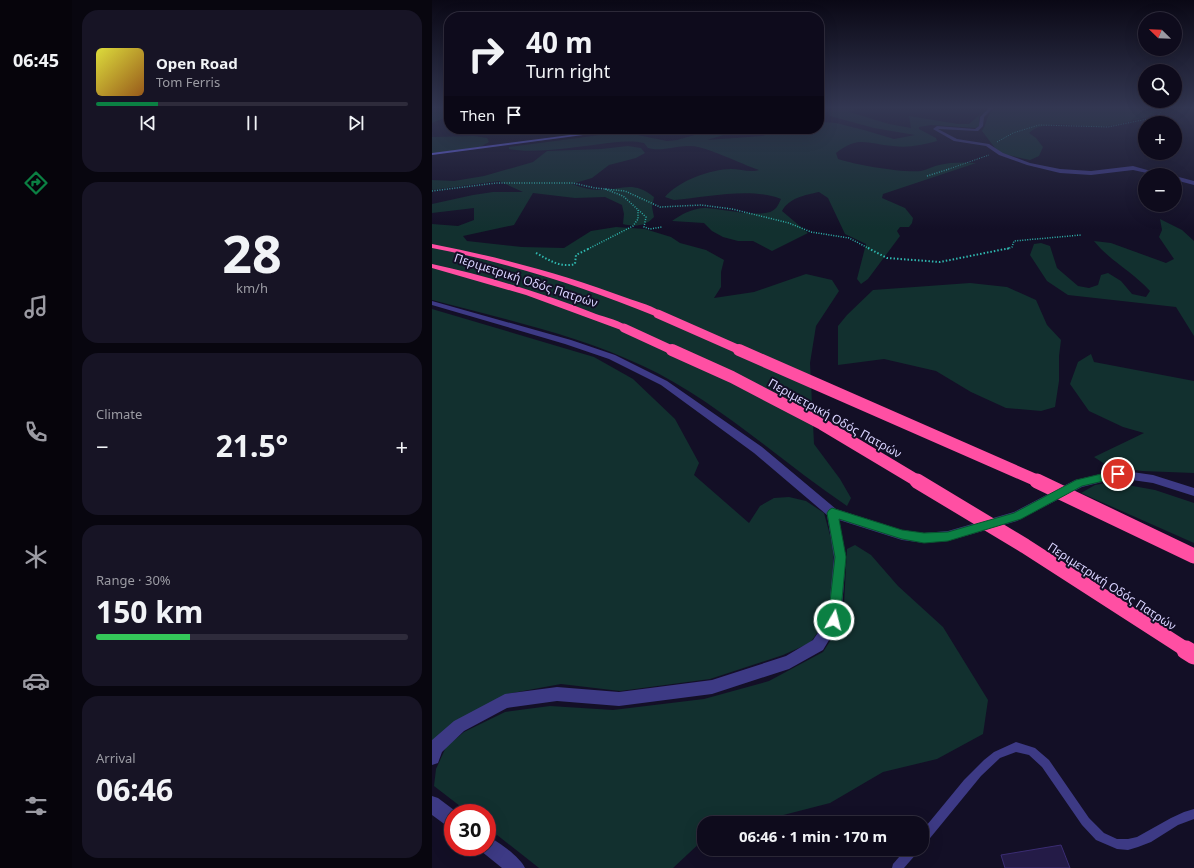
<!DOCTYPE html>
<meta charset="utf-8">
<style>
body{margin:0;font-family:"Noto Sans",sans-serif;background:#171425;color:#f1f3f6;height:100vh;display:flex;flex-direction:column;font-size:15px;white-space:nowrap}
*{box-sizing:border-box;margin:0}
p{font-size:13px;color:#9b9ba3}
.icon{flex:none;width:22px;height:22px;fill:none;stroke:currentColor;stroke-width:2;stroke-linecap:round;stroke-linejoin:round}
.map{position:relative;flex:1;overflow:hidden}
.details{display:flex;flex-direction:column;gap:10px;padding:10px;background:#08060f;width:360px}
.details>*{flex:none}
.guide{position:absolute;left:12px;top:12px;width:380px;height:122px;border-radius:16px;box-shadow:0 4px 16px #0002,0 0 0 1px #2e2b3b;background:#0e0b1c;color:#f1f3f6;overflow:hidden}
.needle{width:26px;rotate:293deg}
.fabs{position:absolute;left:706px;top:12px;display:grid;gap:8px}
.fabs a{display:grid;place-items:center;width:44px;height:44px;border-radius:50%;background:#0e0b1c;box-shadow:0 4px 16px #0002,0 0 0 1px #2e2b3b;font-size:20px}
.speed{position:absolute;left:12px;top:804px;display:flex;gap:8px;font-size:20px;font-weight:700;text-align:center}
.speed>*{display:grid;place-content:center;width:52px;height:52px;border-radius:50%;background:#0e0b1c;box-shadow:0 4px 16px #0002,0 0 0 1px #2e2b3b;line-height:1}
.speed .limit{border:6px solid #d22;background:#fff;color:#111}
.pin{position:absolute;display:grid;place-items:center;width:34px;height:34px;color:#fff;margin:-17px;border:2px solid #fff;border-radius:50%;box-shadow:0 1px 4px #0007}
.me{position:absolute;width:44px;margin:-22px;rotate:8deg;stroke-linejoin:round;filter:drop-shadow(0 0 3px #0008)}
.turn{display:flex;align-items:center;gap:14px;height:84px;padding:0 16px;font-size:18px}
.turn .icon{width:52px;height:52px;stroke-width:2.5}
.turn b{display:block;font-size:28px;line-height:34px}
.then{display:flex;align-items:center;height:38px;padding:0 16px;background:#0003;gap:8px;font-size:15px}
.big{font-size:30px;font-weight:700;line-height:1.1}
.details .tile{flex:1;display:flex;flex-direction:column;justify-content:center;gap:6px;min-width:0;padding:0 14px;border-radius:16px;background:#171425}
.details .dial{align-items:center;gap:0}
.dial b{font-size:52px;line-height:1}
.song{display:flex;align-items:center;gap:12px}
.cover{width:48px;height:48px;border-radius:6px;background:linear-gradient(135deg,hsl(60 70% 55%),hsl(30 70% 35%))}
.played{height:4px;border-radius:2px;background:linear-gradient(90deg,#0b8043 20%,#2e2b3b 20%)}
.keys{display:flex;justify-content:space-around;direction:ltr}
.heat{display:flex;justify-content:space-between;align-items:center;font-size:22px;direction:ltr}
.charge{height:6px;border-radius:3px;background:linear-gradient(90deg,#34c759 30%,#2e2b3b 0)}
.trip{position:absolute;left:265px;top:816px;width:232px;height:40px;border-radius:16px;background:#0e0b1c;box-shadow:0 4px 16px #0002,0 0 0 1px #2e2b3b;font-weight:700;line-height:40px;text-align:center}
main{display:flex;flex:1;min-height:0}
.dock{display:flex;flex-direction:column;width:72px;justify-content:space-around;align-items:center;background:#06040b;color:#9b9ba3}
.dock .icon{width:28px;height:28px}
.dock .selected{color:#0b8043}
.dock b{font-size:18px;color:#f1f3f6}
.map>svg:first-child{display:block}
.green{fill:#12302f}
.building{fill:#241b47;stroke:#3b2d73}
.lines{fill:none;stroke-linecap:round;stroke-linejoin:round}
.path-far2{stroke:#2fb8b0;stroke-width:1;stroke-dasharray:1 1.5;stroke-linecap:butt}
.path-far1{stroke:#2fb8b0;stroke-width:1.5;stroke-dasharray:1 1.5;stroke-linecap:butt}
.path{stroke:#2fb8b0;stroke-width:2;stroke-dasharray:1.5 2;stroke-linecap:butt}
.lane{fill:#3d3a85;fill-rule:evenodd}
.street{fill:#3d3a85;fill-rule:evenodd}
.secondary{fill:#6f6bff;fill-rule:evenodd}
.highway{fill:#ff4fa3;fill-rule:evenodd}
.highway-bridge-far3{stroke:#ff4fa3;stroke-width:9}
.highway-bridge-far2{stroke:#ff4fa3;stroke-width:12}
.highway-bridge-far1{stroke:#ff4fa3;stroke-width:15}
.highway-bridge{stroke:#ff4fa3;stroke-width:19}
.route{fill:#0b8043;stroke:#07532c}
.labels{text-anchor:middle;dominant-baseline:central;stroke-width:4;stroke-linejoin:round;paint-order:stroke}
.street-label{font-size:12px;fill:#d9d4ff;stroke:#130f26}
</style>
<main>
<nav class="dock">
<b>06:45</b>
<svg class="icon selected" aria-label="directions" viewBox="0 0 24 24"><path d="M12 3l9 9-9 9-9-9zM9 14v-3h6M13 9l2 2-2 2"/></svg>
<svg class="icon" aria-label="music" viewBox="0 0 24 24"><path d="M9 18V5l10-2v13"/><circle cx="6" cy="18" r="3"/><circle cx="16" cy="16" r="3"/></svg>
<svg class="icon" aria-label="phone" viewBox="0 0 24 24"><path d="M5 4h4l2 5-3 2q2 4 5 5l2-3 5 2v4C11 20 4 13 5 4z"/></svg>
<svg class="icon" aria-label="climate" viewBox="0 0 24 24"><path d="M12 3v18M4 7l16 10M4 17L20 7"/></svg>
<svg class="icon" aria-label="car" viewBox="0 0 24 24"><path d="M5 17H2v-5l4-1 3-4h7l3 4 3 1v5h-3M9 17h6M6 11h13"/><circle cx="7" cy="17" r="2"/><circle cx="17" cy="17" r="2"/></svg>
<svg class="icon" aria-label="filters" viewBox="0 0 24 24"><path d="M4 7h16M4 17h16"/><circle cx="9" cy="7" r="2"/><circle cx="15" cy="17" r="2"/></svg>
</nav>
<section class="details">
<div class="tile">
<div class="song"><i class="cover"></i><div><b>Open Road</b><p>Tom Ferris</p></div></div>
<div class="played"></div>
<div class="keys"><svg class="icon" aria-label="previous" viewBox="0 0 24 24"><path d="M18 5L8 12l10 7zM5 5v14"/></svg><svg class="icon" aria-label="pause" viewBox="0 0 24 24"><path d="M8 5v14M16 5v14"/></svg><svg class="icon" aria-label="next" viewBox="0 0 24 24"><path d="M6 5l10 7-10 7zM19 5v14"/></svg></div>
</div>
<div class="tile dial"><b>28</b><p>km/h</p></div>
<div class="tile"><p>Climate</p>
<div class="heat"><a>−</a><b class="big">21.5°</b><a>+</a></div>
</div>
<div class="tile"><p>Range · 30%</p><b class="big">150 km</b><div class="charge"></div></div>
<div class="tile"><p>Arrival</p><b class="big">06:46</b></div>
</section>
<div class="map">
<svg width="762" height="868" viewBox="0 0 762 868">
<rect width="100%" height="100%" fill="#130f26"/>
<g class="green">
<path d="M 0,108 L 17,108 L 17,116 L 0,123 Z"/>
<path d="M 400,108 L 427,108 L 417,112 L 457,124 L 479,128 L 477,116 L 526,124 L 537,124 L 551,112 L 547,117 L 547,126 L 544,128 L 499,125 L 487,127 L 487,129 L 504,138 L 505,141 C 490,145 476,148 461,146 C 435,144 427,135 404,153 L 406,159 C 424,165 471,173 489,171 C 495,170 501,166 507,165 C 518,162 532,162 544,163 L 451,194 L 450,198 L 473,208 L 481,218 L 480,223 L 477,227 L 468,227 L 465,231 L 468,236 L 436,279 L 429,284 L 425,279 L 434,244 L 413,234 L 396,198 L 387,192 C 373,195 357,198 350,211 L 376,233 L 340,251 L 321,241 L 306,241 L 291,237 L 280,231 L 272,223 L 240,221 C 250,214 259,209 272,208 C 286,208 329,218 340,211 C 345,209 347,203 349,199 C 319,187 275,197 242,200 L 233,197 C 246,181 279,169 299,169 C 308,169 319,173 327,170 C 309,164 276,147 259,146 C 244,145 231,152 216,148 L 212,143 C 197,140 184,142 169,144 C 144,147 102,154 77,149 L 77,147 L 191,132 L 235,141 L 245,140 L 283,129 L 311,129 L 275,140 L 330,136 L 356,129 L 387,129 L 387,123 L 389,122 L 404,123 L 432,130 L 462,139 L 483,135 L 442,128 L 398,116 L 397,113 Z"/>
<path d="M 564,108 L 726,108 C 721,117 712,118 703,120 C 694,122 685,125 675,126 C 654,129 613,117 597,133 L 604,138 L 611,147 L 607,156 L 598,160 L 571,154 L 563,148 L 550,131 C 556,122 554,113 564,108 Z"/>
<path d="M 42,136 L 55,138 L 57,142 L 48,147 L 0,154 L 0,137 Z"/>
<path d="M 196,146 L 209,148 L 213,153 L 204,158 L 177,165 L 160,178 L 140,184 C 148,187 159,190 168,190 C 191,190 200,180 222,197 L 220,207 L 222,217 C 214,226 203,227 191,224 L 192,214 L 190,205 L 173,197 L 143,198 L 101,193 L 82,225 L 31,236 L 35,241 L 90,247 L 132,248 L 159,231 L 184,227 L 213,229 L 239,237 L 248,243 L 274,250 L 292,260 L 289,272 L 289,287 L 282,298 L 322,292 L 374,274 L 400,280 L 407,291 L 384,326 L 378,363 L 382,444 L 408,479 L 419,498 L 415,506 C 348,461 284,400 211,366 C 144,334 71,319 0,300 L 0,224 L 26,226 L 42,220 L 42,208 L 0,213 L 0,204 L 41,195 L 61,192 L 91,192 L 67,181 L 0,190 L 0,180 L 22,181 L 52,176 L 101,162 L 115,151 L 169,149 Z"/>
<path d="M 728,219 L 750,230 L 762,241 L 762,336 L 744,307 L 636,295 L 615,281 L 598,255 L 602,244 L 609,243 L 618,246 L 625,268 L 646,286 L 657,288 L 666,285 L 669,275 L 676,273 L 689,281 L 700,294 L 714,297 L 718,291 C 701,272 678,261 662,241 L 679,243 L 734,263 L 742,259 L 727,237 L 730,230 Z"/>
<path d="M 538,283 L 575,287 L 604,300 L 615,325 L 629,340 L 627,356 L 627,381 L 623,407 L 609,411 L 574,408 L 539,392 L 504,371 L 452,359 L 406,365 L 406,326 L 415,315 L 441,290 Z"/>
<path d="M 0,309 L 162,357 L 201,379 L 243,419 L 267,463 L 262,475 L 317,523 L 328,506 L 342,498 L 357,497 L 374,501 L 392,513 L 402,550 L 399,607 L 396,618 L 378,643 L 351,655 L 278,679 L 188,691 L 129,684 L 75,694 L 0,741 Z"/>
<path d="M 659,354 L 662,362 L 762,381 L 762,473 L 710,471 L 676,466 L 662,457 L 712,433 L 691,427 L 657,411 L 638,384 L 646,362 Z"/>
<path d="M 679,482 L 723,490 L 762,503 L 762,543 L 649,493 L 663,485 Z"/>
<path d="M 423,545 L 439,555 L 466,586 L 511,627 L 556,700 L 551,734 L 505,759 L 451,772 L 398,803 L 320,823 L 272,823 L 272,839 L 241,868 L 107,868 L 55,827 L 55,813 L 37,813 L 2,786 L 4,769 L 14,747 L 32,732 L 73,712 L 118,706 L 181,710 L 272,699 L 337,681 L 391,652 L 411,621 L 415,549 Z"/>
</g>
<path class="building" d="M 629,845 L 638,868 L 573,868 L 569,855 Z"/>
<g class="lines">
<g class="path-far2">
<path d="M 565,142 L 581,133 L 607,125 L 676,127 L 725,117 L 732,108"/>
<path d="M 514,170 L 557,155"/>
</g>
<g class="path-far1">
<path d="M 495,176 L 517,169"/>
<path d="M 173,189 L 191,196 L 214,217 L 212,227 L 218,229 L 230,227"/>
<path d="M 0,191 L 64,183 L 141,183 L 163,188 L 193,191 L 228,207 L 269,205 L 300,209 L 357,223 L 379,232 L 417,238 L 438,249"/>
<path d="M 156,249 L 201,226 L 206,219 L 206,210"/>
<path d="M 575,249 L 580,247 L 582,241 L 649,235"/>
</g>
<g class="path">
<path d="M 436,248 L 455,258 L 508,262 L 578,248"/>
<path d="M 104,253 C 117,260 128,268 143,264 L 144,255 L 158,248"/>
</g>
<g class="lane">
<path d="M 584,742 L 603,748 L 617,760 L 657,818 L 672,833 L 685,839 L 696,839 L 705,837 L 739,818 L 752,812 L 762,809 L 762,819 L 746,825 L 719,842 L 706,847 L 696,850 L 685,849 L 664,840 L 650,825 L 610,767 L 597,755 L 584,752 L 568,758 L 549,776 L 494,843 L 490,844 L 490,831 L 532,780 L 552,760 L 562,752 Z"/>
<path d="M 474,849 L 486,849 L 485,853 L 472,868 L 460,868 L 461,864 Z"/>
</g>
<g class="street">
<path d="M 557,108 L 561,108 L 552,117 L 551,126 L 546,131 L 506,129 L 525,139 L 557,144 L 571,153 L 598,163 L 628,169 L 659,171 L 701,166 L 733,175 L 724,175 L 701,170 L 659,175 L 628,173 L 595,165 L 567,155 L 554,146 L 522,141 L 501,129 L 505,126 L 543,129 L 547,126 L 548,117 Z"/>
<path d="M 743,176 L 762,181 L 762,185 L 743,180 Z"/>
<path d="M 0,301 L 139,340 L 183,355 L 235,381 L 330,447 L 404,509 L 470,530 L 492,533 L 516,531 L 582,512 L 643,480 L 686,470 L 721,475 L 762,488 L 762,496 L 721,483 L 686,478 L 650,487 L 585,521 L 516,541 L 492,543 L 470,540 L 407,520 L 414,557 L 409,620 L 391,650 L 357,669 L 280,694 L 187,706 L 125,701 L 75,708 L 32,731 L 10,752 L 6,763 L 0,765 L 0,740 L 22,721 L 73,694 L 125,687 L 187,692 L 280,680 L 354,656 L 381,640 L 396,618 L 402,557 L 395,515 L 322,453 L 229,385 L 177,359 L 133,344 L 0,305 Z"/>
<path d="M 0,796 L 6,798 L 26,813 L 21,813 L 21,829 L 15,826 L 0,815 Z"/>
<path d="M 55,836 C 66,841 88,857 93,868 L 70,868 L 49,851 L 47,847 L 55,847 Z"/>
</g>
<path class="secondary" d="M 184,129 L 196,129 L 0,155 L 0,153 Z"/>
<g class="highway">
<path d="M 0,244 C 67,257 131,274 195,298 C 205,302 224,306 231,314 L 226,317 L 223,316 C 150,286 77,263 0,248 Z"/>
<path d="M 0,264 C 56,276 110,293 164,314 C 173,317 190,321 197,328 L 192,331 L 189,330 L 94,295 L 0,268 Z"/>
</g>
<g class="highway-bridge-far3">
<path d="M 226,314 L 310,351"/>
<path d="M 192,328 L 242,351"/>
</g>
<g class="highway-bridge-far2">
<path d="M 240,350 L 300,377 L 390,424 L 487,482"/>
<path d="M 307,350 L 608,482"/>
</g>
<g class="highway-bridge-far1">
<path d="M 485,481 L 593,546 L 756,651"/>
<path d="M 605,481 L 762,556"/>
</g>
<path class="highway-bridge" d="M 754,650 L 762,655"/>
</g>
<linearGradient id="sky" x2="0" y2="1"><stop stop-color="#0a0815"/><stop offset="0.47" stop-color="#333752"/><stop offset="1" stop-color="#333752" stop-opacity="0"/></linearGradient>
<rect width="762" height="229" fill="url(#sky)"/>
<path class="route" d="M 686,470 L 690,474 L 689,477 L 650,486 L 589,519 L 516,541 L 492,543 L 470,539 L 407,519 L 414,557 L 408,620 L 406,624 L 402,626 L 398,624 L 396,620 L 403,557 L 395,513 L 397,510 L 400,508 L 470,530 L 492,533 L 516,532 L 582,513 L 644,480 Z"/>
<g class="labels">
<g class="street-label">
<text transform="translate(94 280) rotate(18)">Περιμετρική Οδός Πατρών</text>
<text transform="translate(403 418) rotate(29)">Περιμετρική Οδός Πατρών</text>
<text transform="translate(680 586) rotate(33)">Περιμετρική Οδός Πατρών</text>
</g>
</g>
</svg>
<div class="fabs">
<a><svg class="needle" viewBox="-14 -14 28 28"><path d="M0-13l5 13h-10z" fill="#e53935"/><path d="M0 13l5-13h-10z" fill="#9b9ba3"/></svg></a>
<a><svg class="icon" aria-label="search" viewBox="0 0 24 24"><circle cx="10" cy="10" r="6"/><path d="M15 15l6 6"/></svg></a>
<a>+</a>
<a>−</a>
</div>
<div class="speed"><div class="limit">30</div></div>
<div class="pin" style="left:686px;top:474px;background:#d93025"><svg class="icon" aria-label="arrive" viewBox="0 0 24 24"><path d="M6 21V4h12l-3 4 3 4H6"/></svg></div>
<svg class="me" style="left:402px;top:620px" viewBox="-20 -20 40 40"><circle r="17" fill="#0b8043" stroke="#fff" stroke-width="3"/><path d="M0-11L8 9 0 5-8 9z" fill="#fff"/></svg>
<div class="trip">06:46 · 1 min · 170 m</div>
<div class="guide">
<div class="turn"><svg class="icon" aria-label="right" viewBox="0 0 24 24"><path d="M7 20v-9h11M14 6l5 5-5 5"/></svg><div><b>40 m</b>Turn right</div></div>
<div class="then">Then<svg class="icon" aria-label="arrive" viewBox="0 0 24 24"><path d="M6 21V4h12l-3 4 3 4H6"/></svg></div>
</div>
</div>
</main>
